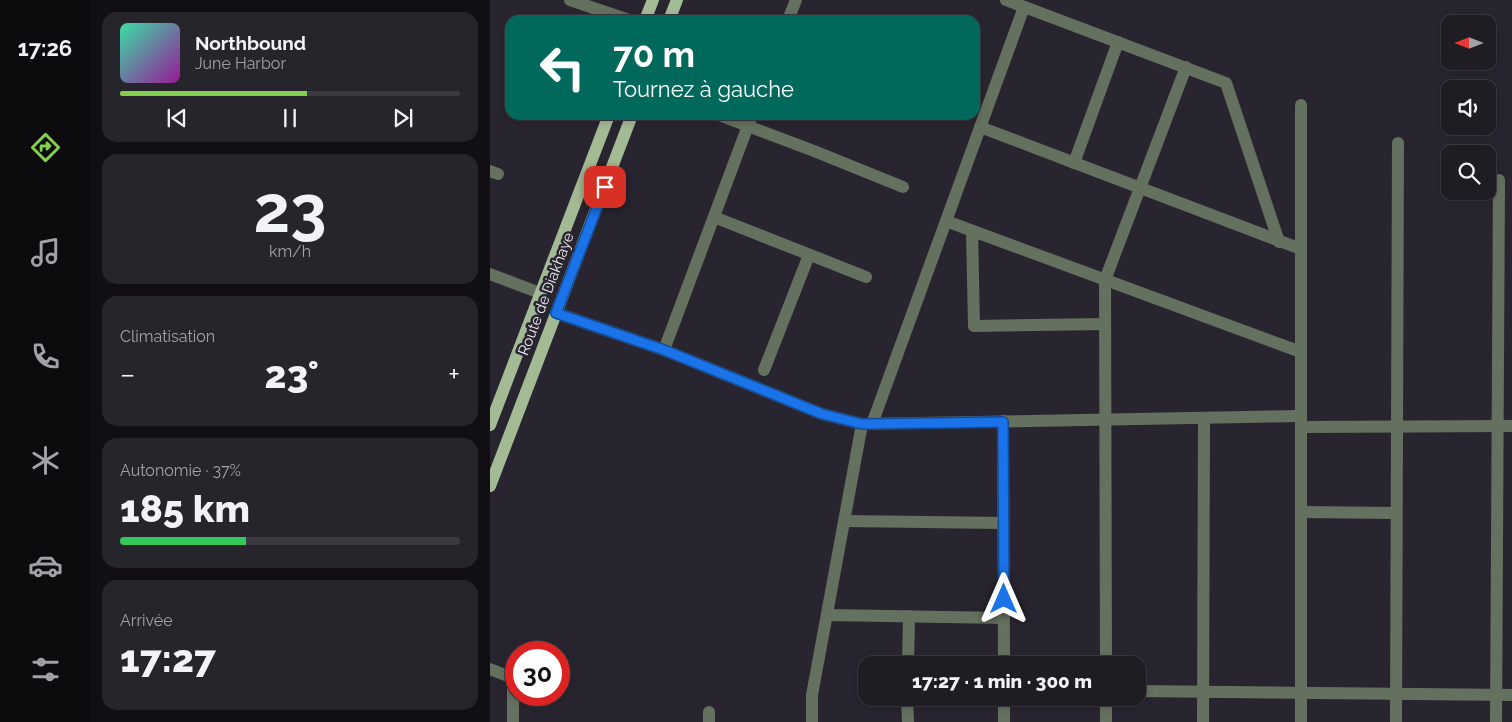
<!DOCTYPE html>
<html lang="fr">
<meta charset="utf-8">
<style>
body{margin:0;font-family:Raleway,sans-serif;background:#27252c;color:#f1f3f6;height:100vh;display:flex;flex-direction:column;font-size:19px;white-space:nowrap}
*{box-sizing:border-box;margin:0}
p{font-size:16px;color:#a1a1a6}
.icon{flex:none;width:28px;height:28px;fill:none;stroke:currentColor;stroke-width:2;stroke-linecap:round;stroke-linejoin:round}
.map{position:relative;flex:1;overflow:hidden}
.details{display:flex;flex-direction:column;gap:12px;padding:12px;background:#110f14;width:400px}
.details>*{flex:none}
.guide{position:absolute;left:15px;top:15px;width:475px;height:105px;border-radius:15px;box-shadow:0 2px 8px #0003,0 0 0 1px #3c3a41;background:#00695c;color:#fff;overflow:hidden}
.needle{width:32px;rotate:270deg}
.controls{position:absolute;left:951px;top:15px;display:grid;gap:10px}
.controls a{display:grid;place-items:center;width:55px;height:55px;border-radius:10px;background:#1f1c24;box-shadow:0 2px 8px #0003,0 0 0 1px #3c3a41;font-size:25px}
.speed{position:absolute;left:15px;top:641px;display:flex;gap:10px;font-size:25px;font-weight:700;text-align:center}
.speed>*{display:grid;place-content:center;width:65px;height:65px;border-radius:50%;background:#1f1c24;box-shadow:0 2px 8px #0003,0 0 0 1px #3c3a41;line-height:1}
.speed .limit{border:8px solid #d22;background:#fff;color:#111}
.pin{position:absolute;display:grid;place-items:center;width:42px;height:42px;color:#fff;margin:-21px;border-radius:10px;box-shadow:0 2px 8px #0006}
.me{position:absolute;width:55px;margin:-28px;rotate:0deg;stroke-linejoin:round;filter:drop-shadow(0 0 4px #0008)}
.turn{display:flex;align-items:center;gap:18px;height:105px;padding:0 25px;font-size:22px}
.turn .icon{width:65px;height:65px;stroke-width:2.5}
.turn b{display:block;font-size:35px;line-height:42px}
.big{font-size:38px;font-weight:800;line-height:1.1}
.details .card{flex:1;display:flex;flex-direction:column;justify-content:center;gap:8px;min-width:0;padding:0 18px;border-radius:15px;background:#27252c}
.details .dial{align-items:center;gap:0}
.dial b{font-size:65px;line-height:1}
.song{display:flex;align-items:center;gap:15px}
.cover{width:60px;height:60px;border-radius:8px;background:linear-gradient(135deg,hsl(160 70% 55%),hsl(300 70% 35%))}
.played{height:5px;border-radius:2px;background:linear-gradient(90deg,#83d04e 55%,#3c3a41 55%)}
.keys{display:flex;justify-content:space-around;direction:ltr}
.heat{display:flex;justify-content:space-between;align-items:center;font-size:28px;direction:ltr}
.charge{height:8px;border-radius:4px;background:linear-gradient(90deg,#34c759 37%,#3c3a41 0)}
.trip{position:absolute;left:368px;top:656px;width:288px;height:50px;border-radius:15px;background:#1f1c24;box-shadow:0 2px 8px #0003,0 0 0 1px #3c3a41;font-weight:800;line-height:50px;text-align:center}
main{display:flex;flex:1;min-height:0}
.tab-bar{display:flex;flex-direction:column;width:90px;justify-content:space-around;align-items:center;background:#0c0b0e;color:#a1a1a6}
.tab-bar .icon{width:35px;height:35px}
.tab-bar .current{color:#83d04e}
.tab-bar b{font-size:22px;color:#f1f3f6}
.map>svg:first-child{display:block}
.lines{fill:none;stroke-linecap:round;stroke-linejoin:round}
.street{stroke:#65715f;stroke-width:12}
.primary{stroke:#a3bb95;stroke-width:12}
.route-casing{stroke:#114b97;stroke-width:12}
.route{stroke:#1a73e8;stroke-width:9}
.labels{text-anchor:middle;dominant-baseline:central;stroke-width:5;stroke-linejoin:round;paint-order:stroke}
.street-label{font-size:15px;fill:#edeaf1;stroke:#292530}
</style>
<main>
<nav class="tab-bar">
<b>17:26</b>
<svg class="icon current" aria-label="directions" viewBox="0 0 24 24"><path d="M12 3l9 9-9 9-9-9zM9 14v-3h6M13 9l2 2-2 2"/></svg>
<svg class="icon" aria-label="music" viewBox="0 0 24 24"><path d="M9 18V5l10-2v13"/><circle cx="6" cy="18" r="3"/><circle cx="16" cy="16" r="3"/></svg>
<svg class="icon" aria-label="phone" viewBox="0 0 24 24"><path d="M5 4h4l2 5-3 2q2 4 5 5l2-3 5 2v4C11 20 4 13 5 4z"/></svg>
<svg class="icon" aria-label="climate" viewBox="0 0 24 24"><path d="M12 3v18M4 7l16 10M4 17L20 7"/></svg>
<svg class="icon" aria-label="car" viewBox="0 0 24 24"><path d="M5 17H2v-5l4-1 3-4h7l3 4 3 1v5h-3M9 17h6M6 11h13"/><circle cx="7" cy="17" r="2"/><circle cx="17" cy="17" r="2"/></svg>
<svg class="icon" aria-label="filters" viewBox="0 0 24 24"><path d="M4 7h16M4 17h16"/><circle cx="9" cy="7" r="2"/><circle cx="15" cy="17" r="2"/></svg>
</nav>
<section class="details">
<div class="card">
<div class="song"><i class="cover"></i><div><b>Northbound</b><p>June Harbor</p></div></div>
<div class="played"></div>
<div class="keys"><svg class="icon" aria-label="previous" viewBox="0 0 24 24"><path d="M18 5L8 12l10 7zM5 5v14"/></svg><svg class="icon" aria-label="pause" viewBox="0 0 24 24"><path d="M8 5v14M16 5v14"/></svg><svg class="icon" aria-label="next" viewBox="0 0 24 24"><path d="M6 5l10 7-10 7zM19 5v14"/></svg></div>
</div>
<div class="card dial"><b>23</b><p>km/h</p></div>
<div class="card"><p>Climatisation</p>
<div class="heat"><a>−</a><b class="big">23°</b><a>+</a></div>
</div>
<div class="card"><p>Autonomie · 37%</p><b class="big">185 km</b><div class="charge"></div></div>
<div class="card"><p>Arrivée</p><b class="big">17:27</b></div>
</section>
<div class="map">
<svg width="1022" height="722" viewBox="0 0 1022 722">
<rect width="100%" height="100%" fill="#292530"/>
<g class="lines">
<g class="street">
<path d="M 80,0 L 139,20"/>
<path d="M 516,0 L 736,83 L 789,242"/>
<path d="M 298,20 L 306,0"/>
<path d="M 811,105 L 811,722"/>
<path d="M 229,115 L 324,151 L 413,187"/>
<path d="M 490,127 L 811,249"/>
<path d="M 584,163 L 628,42"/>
<path d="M 0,171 L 8,174"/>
<path d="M 224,217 L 376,277"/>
<path d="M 456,221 L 811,352"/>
<path d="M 482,231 L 484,326 L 615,324"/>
<path d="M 0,274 L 50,293"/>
<path d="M 66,313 L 174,350 L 332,414 L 372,424 L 811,416"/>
<path d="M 174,350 L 262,115"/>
<path d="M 274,370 L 319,255"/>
<path d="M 513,421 L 514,665"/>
<path d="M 382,424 L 534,7"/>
<path d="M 811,427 L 1022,426"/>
<path d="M 811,512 L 906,513"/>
<path d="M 354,521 L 513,523"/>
<path d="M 337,615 L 514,618"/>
<path d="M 418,665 L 419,616"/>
<path d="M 616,665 L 615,280 L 696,67"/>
<path d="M 0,669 L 23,678 L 23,722"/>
<path d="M 646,691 L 1022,695"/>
<path d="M 417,698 L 418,722"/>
<path d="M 514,698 L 514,722"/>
<path d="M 616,698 L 616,722"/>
<path d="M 219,712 L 219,722"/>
<path d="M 322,722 L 322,695 L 372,424"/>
<path d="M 713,722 L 714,418"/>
<path d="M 906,722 L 908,143"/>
<path d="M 1006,722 L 1009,180"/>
</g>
<g class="primary">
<path d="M 155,20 L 163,0"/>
<path d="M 179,20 L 187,0"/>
<path d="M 0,425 L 119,115"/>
<path d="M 0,486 L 142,115"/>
</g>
</g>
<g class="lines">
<g class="route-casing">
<path id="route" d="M 115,187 L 66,313 L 174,350 L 332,414 L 372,424 L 513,422 L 514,599"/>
</g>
<use href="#route" class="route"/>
</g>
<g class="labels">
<g class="street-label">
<text transform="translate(56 294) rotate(-69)">Route de Diakhaye</text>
</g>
</g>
</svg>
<div class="controls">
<a><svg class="needle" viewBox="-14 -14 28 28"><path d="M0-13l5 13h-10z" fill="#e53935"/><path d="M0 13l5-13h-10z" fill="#a1a1a6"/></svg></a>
<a><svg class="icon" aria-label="sound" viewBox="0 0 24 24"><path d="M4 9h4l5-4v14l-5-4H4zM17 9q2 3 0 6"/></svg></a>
<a><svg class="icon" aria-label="search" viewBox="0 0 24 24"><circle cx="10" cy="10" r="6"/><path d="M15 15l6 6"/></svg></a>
</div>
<div class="speed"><div class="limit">30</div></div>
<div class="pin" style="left:115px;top:187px;background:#d93025"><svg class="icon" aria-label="arrive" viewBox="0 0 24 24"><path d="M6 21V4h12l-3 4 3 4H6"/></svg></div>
<svg class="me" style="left:514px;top:599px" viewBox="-20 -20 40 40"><path d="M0-17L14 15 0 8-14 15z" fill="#1a73e8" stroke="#fff" stroke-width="4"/></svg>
<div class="trip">17:27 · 1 min · 300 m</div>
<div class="guide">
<div class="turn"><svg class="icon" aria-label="left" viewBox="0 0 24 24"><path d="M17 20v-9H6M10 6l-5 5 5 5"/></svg><div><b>70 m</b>Tournez à gauche</div></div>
</div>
</div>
</main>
